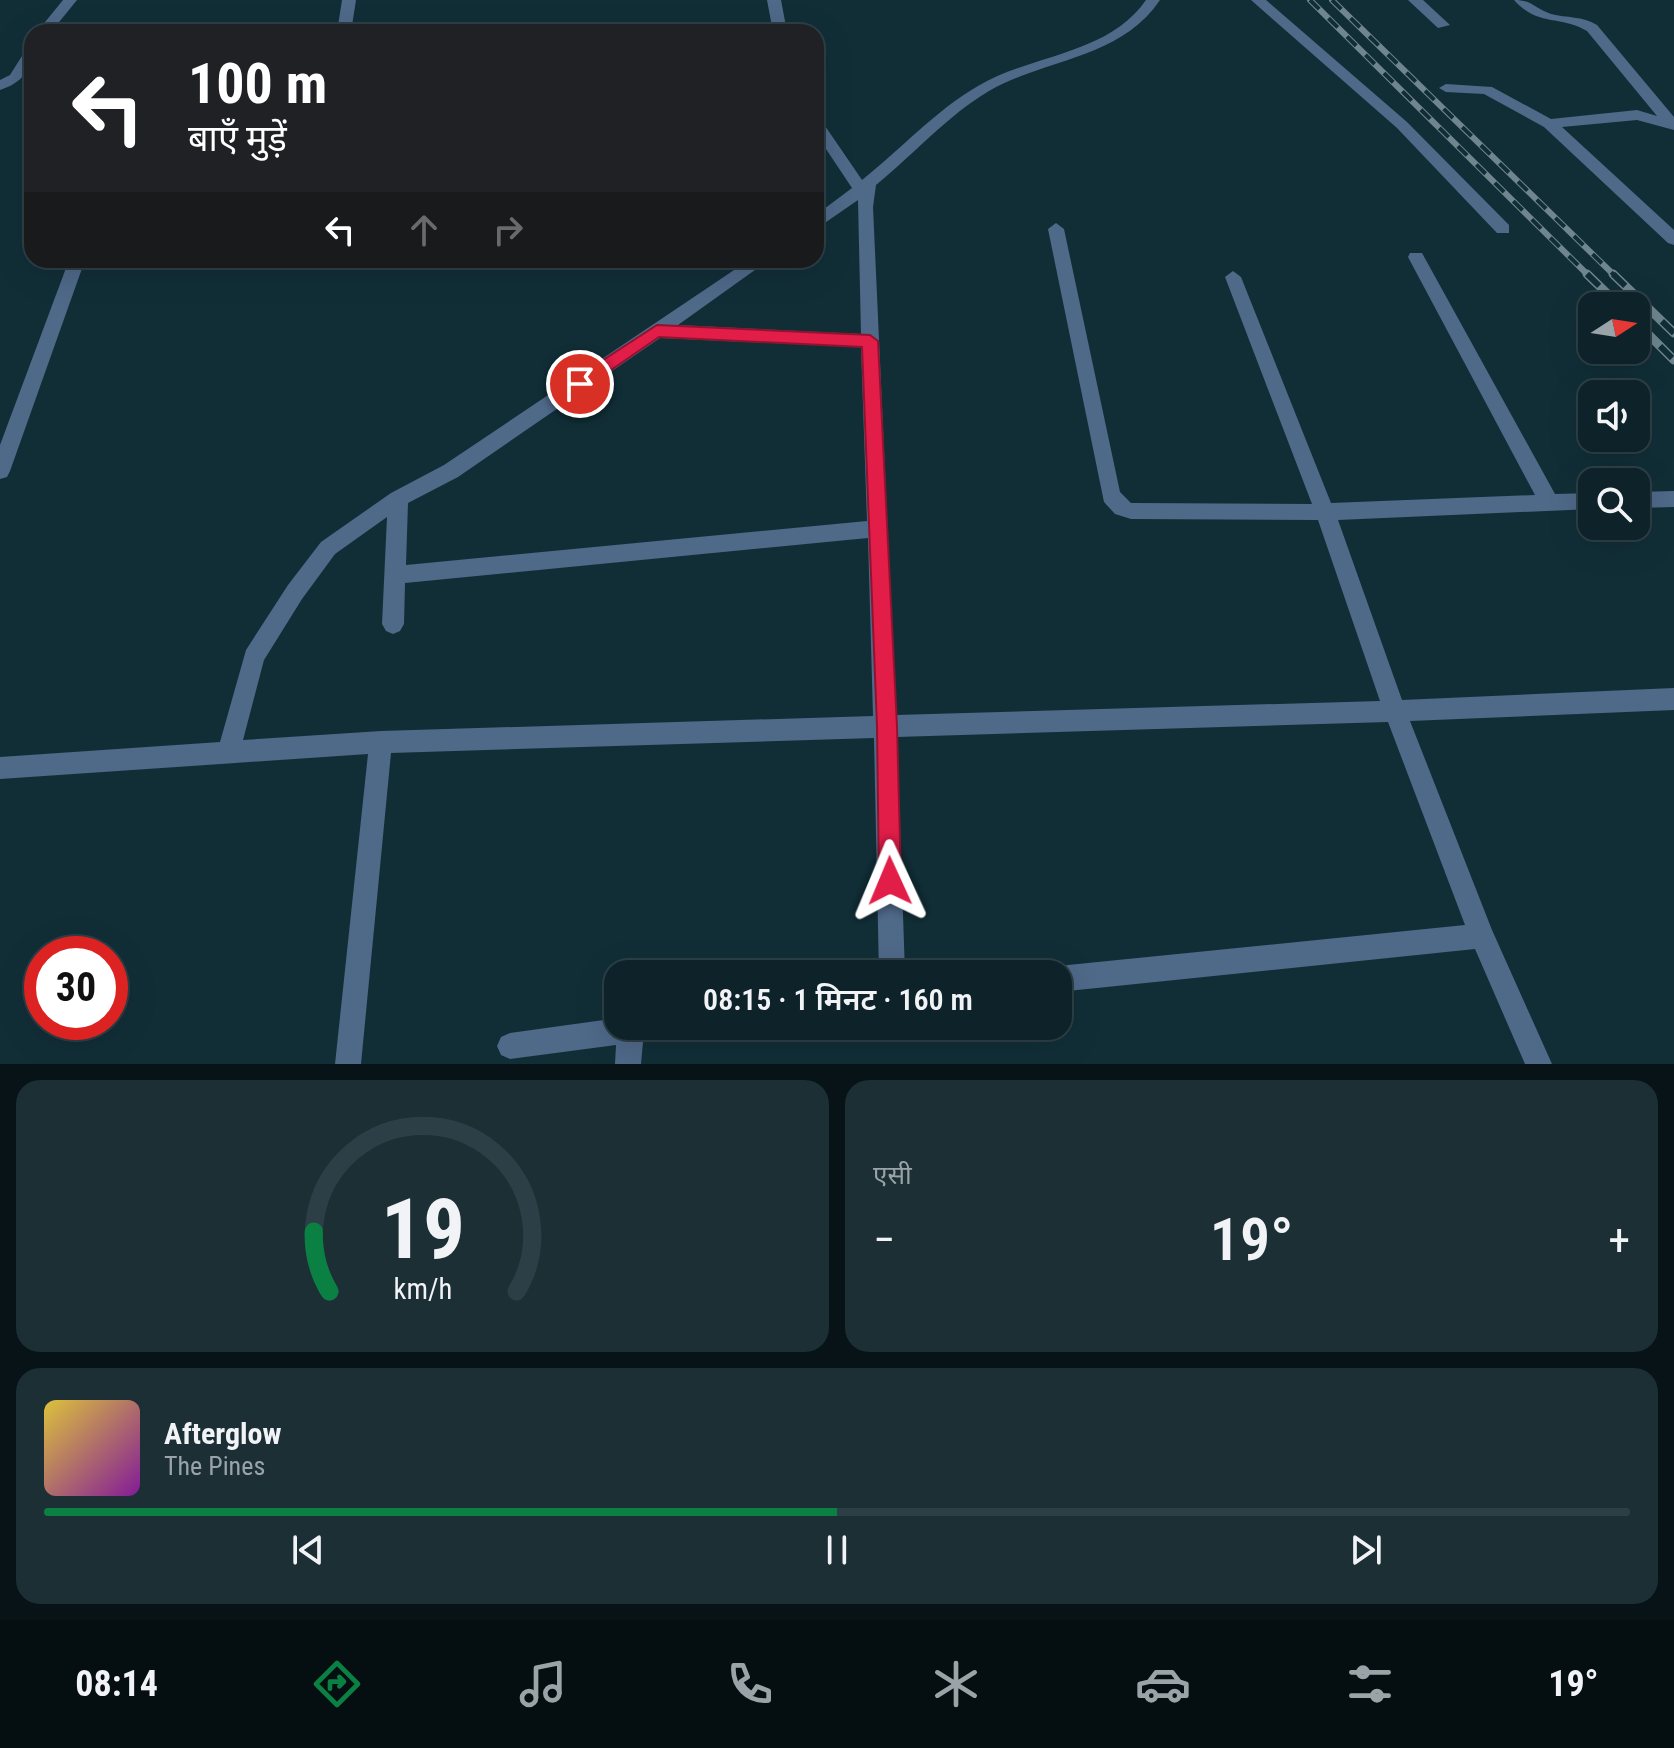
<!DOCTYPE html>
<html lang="hi">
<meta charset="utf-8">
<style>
body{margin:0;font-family:"Roboto Condensed","Noto Sans Devanagari",sans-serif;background:#1b2f35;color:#f1f3f6;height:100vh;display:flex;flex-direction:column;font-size:30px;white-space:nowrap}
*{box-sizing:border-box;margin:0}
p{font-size:26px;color:#9aa4a8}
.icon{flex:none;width:44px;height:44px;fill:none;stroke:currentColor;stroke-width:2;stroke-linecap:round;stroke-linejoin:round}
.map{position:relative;height:1064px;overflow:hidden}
.side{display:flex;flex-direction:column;gap:16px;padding:16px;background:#071317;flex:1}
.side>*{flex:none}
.banner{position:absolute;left:24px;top:24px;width:800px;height:244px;border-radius:24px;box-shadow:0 8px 32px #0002,0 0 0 2px #2d3f46;background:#202124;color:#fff;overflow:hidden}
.needle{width:52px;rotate:78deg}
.tools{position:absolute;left:1578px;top:292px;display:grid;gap:16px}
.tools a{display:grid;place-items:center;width:72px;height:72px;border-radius:16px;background:#0d2229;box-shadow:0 8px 32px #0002,0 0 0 2px #2d3f46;font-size:40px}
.speed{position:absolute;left:24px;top:936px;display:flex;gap:16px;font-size:40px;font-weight:700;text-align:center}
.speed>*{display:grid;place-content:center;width:104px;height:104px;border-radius:50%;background:#0d2229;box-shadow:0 8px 32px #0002,0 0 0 2px #2d3f46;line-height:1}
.speed .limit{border:12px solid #d22;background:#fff;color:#111}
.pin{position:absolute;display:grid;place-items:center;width:68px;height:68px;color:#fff;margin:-34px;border:4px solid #fff;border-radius:50%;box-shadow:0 2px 8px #0007}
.me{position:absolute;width:88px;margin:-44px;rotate:359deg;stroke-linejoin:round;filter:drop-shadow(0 0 6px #0008)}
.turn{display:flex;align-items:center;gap:28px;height:168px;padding:0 32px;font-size:36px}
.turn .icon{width:104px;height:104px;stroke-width:2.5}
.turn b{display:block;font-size:56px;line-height:68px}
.lanes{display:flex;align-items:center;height:76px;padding:0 32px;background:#0003;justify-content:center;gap:40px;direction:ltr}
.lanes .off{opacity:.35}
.big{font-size:60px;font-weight:600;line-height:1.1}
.side .card{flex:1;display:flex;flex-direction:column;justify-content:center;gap:12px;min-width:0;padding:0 28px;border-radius:24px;background:#1b2f35}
.side .dial{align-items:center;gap:0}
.dial svg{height:208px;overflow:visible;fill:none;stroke:#2d3f46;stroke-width:7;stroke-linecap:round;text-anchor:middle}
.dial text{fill:#f1f3f6;stroke:none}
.song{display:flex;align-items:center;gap:24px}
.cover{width:96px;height:96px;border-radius:12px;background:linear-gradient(135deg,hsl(50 70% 55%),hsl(290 70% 35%))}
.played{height:8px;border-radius:4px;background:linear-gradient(90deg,#0b8043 50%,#2d3f46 50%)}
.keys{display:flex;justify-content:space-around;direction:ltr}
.heat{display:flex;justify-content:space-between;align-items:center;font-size:44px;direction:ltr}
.side .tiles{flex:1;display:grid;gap:16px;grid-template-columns:1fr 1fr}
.card:last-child{grid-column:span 2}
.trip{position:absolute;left:604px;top:960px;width:468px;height:80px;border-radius:24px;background:#0d2229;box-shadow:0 8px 32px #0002,0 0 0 2px #2d3f46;font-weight:600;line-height:80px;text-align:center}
.dock{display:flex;height:128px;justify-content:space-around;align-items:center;background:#050e10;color:#9aa4a8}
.dock .icon{width:56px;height:56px}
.dock .on{color:#0b8043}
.dock b{font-size:36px;color:#f1f3f6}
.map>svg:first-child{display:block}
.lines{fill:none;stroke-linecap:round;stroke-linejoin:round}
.minor{fill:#4f6989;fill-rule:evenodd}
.rail-far1-casing{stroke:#6f868e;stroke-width:6}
.rail-casing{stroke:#6f868e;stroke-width:9}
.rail-far1{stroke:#112e37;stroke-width:4;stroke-dasharray:13;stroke-linecap:butt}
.rail{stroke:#112e37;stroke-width:6;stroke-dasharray:17;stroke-linecap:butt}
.route{fill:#e11d48;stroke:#92132f;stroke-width:2}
</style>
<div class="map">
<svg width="1674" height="1064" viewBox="0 0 1674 1064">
<rect width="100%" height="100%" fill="#112e37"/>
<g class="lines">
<g class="minor">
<path d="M 63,0 L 77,0 L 51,32 L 37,32 Z"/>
<path d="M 342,0 L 356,0 L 351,32 L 337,32 Z"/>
<path d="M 767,0 L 781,0 L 787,32 L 773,32 Z"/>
<path d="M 1146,0 L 1160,0 C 1120,59 1047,58 989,91 C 948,115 913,155 876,185 L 873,207 L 896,715 L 1380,701 L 1318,520 L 1131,519 L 1115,514 L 1104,502 L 1048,229 L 1056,223 L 1064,229 L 1120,492 L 1131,503 L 1312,504 L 1225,277 L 1233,271 L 1241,277 L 1331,503 L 1535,495 L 1408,257 L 1410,253 L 1422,253 L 1555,494 L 1592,493 L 1592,509 L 1338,520 L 1402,700 L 1674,688 L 1674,710 L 1410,721 L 1492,930 L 1552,1064 L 1525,1064 L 1475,949 L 1058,992 L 1058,974 L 1047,974 L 1058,966 L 1465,925 L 1388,722 L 897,737 L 905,974 L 879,974 L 874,738 L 391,753 L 361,1064 L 335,1064 L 368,754 L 0,779 L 0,757 L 220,742 L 246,650 L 288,585 L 321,542 L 391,493 L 444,465 L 749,260 L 769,260 L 678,325 L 861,334 L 858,200 L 816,229 L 816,215 L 852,188 L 816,134 L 816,118 L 821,120 L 862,180 C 900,150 936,110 978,86 C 1032,54 1108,55 1146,0 ZM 660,338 L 861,347 L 867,521 L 406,565 L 408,503 L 458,477 ZM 387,517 L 382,624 L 386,631 L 393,634 L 400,631 L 404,624 L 405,583 L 868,538 L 873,716 L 381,731 L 243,740 L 264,660 L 302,599 L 335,554 Z"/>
<path d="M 1251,0 L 1266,0 L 1407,122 L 1509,225 L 1509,233 L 1497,233 L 1397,128 Z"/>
<path d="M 1408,0 L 1423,0 L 1450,25 L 1438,28 Z"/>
<path d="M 1514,0 C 1533,0 1535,9 1551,14 C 1567,18 1582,16 1597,25 L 1674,117 L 1674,130 L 1637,120 L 1562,127 L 1674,230 L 1674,245 L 1668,243 L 1544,127 L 1484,94 L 1446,92 L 1439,88 L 1446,84 L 1492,87 L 1551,119 L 1637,110 L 1657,116 L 1587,31 C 1561,15 1538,27 1514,0 Z"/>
<path d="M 32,47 C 32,70 22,83 0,90 L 0,80 L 10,75 L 27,48 Z"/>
<path d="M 69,260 L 85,260 L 10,471 L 7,477 L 0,479 L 0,445 Z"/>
<path d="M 1674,491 L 1674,507 L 1636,508 L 1636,492 Z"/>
<path d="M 618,1018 L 618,1026 L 674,1026 L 670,1035 L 643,1042 L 641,1064 L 615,1064 L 616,1045 L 510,1059 L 501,1055 L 497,1046 L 501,1037 L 510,1033 Z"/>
</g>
<g class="rail-far1-casing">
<g id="rail-far1">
<path d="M 1310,0 L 1589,276"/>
<path d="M 1332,0 L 1615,276"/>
</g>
</g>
<g class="rail-casing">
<g id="rail">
<path d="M 1587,274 L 1620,306"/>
<path d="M 1613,274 L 1674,333"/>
<path d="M 1636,322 L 1674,360"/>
</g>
</g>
<use href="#rail-far1" class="rail-far1"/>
<use href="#rail" class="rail"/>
</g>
<path class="route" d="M 657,325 L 870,335 L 878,341 L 897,726 L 901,881 L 898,889 L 890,892 L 882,889 L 879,881 L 877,726 L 862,347 L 659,337 L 585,388 L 574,388 L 571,384 L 574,379 Z"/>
</svg>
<div class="tools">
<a><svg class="needle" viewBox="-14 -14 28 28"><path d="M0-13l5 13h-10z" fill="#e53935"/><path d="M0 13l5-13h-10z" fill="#9aa4a8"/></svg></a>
<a><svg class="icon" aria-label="sound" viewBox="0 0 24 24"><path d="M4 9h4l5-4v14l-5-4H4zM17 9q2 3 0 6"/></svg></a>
<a><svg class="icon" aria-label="search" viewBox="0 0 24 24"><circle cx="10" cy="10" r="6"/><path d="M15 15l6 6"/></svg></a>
</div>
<div class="speed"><div class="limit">30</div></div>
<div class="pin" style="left:580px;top:384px;background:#d93025"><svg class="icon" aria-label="arrive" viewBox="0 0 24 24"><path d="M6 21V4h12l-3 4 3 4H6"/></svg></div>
<svg class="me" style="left:890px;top:881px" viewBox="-20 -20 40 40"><path d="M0-17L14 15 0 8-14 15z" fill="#e11d48" stroke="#fff" stroke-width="4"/></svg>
<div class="trip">08:15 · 1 मिनट · 160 m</div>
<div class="banner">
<div class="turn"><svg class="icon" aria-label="left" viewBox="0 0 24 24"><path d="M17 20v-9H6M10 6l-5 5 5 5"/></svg><div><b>100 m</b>बाएँ मुड़ें</div></div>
<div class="lanes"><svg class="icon" aria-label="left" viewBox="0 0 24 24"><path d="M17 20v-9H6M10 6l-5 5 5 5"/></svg><svg class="icon off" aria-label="ahead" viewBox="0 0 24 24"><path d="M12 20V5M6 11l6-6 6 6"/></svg><svg class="icon off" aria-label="right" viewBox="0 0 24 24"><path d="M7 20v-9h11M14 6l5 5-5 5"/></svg></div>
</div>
</div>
<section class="side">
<div class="tiles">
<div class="card dial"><svg viewBox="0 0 100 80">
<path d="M14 69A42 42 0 1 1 86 69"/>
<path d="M14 69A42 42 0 0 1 8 46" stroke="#0b8043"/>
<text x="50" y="56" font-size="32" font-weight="700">19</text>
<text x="50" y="72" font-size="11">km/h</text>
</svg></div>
<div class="card"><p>एसी</p>
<div class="heat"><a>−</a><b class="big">19°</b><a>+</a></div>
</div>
<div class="card">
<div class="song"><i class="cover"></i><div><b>Afterglow</b><p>The Pines</p></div></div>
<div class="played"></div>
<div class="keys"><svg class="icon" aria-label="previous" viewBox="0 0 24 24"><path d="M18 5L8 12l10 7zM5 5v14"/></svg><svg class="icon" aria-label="pause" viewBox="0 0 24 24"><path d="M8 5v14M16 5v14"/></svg><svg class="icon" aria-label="next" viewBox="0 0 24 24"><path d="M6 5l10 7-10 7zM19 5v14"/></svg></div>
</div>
</div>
</section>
<nav class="dock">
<b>08:14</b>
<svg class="icon on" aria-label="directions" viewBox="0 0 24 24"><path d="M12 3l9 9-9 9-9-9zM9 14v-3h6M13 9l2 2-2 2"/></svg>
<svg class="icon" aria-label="music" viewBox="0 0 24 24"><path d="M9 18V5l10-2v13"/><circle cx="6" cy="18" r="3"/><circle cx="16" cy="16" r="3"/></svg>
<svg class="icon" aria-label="phone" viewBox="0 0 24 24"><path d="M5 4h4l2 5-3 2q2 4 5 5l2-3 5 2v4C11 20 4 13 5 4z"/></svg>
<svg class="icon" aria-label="climate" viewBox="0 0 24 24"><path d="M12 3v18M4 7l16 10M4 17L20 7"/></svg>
<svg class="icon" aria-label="car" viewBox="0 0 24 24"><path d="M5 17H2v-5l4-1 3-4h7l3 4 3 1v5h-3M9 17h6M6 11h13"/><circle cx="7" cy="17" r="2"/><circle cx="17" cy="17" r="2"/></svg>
<svg class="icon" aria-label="filters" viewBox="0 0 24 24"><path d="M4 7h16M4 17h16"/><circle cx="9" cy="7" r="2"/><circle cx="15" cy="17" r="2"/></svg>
<b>19°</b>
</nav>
